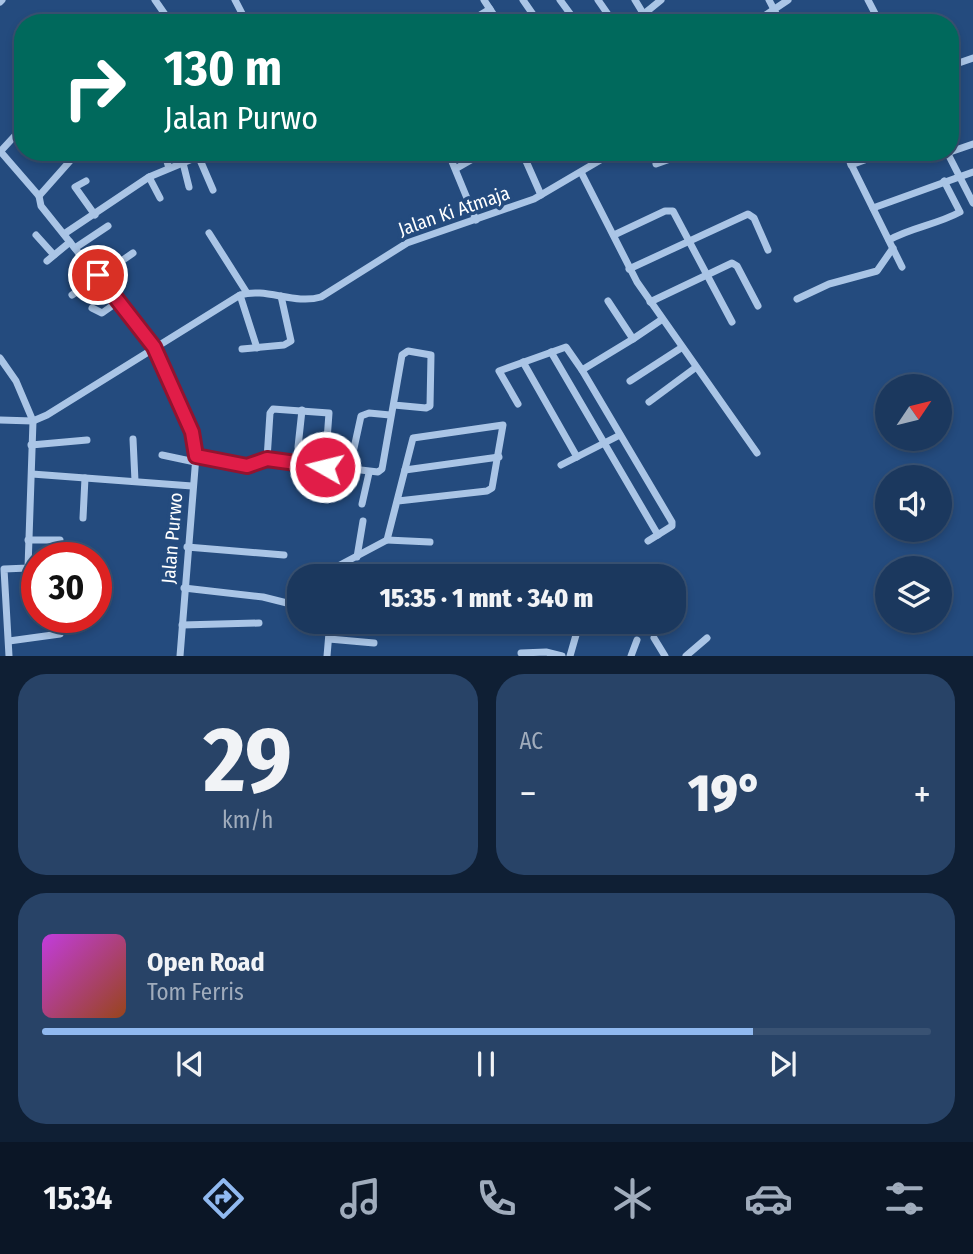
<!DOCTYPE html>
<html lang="id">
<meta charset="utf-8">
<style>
body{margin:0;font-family:"Fira Sans Condensed",sans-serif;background:#284367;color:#f1f3f6;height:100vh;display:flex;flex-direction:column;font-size:26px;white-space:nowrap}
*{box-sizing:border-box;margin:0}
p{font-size:23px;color:#a0acbc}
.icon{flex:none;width:38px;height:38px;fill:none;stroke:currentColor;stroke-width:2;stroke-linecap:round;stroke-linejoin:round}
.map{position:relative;height:656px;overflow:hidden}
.details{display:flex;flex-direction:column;gap:18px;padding:18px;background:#0f1f34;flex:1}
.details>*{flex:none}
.hud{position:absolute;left:14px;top:14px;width:945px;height:147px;border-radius:28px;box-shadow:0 4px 10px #0003,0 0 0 2px #395273;background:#00695c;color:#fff;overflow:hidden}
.needle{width:46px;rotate:55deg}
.controls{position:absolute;left:875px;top:374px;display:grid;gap:14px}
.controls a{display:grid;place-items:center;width:77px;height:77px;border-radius:50%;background:#1b385e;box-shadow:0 4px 10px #0003,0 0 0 2px #395273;font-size:35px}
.speed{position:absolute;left:21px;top:542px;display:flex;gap:14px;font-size:35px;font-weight:700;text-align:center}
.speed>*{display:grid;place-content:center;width:91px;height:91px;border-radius:50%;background:#1b385e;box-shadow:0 4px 10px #0003,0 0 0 2px #395273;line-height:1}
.speed .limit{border:10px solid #d22;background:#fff;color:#111}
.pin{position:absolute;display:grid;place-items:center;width:60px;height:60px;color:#fff;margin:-30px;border:4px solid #fff;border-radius:50%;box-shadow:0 2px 7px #0007}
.me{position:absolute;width:77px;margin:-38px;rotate:278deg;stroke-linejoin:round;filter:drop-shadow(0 0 5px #0008)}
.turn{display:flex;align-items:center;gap:24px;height:147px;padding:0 35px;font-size:32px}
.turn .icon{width:91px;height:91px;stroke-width:2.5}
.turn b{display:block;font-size:49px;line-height:60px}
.big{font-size:52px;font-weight:800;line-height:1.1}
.details .tile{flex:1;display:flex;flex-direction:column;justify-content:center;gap:10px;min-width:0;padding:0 24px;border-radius:28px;background:#284367}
.details .dial{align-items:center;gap:0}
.dial b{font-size:91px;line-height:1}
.song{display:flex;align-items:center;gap:21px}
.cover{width:84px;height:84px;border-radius:10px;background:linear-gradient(135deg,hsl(290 70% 55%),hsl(20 70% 35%))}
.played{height:7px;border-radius:4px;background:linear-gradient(90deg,#90b9f0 80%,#395273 80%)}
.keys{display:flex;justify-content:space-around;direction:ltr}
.heat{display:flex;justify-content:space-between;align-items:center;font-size:38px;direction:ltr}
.details .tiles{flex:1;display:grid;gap:18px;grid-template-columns:1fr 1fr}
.tile:last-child{grid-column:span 2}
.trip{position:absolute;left:287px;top:564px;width:399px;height:70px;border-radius:28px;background:#1b385e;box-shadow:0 4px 10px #0003,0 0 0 2px #395273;font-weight:800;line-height:70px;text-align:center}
.tabs{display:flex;height:112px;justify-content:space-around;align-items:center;background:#0b1626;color:#a0acbc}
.tabs .icon{width:49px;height:49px}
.tabs .selected{color:#90b9f0}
.tabs b{font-size:32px;color:#f1f3f6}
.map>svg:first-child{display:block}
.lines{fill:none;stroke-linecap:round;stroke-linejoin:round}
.minor{stroke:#aac5e6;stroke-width:7}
.route-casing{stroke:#92132f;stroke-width:18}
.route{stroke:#e11d48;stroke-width:12}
.labels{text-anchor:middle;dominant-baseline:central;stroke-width:7;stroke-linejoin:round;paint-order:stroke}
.street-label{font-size:19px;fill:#fff;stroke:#244b7e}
</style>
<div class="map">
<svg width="973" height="656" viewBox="0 0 973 656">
<rect width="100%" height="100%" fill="#244b7e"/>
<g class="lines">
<g class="minor">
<path d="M 155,0 L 171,23"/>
<path d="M 235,0 L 247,23"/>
<path d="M 484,0 L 499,23"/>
<path d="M 523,0 L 539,23"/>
<path d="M 560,0 L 577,23"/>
<path d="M 598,0 L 614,23"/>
<path d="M 635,0 L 649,23"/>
<path d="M 769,0 L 781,23"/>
<path d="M 868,0 L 880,23"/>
<path d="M 0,2 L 2,0"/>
<path d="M 645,13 L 661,0"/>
<path d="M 216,23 L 243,15"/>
<path d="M 467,23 L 490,9"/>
<path d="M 754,23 L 788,0"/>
<path d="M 950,66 L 973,58"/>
<path d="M 0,151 L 39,196 L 41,206 L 154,347 L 192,432 L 196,456 L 180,656"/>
<path d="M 0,152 L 22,128"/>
<path d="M 164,152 L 169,168"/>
<path d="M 448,152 L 476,220"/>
<path d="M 522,152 L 541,195"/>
<path d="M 845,152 L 902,267"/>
<path d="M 947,152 L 973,203"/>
<path d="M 950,152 L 973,144"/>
<path d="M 197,153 L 213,190"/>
<path d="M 183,163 L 189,187"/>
<path d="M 656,164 L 690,152"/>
<path d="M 851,165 L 886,152"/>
<path d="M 457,168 L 485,152"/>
<path d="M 582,174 L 637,282 L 757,453"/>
<path d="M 149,177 L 160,198"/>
<path d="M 86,181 L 75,187 L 95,215"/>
<path d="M 39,196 L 78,152"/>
<path d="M 873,208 L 973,172"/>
<path d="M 209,233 L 247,293"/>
<path d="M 64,234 L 149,177 L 209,152"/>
<path d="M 36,235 L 54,255"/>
<path d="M 614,235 L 665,211 L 673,211 L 732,322"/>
<path d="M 889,240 C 912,227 936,225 960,212 L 944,181"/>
<path d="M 75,248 L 108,226"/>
<path d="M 47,261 L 70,242"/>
<path d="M 629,269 L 748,214 L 754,218 L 768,250"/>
<path d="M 72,295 L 133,253"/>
<path d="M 240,295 L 257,348"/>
<path d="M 797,299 L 829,284 L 877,271 L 893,248"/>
<path d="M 608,301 L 633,339 L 661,320"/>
<path d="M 650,302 L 732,263 L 737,266 L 758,306"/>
<path d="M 92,308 L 102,313 L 119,301"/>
<path d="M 242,349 L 284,345 L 291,341 L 281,296"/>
<path d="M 551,352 L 658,535"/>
<path d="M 0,358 L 16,381 L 33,421 L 28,568 L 4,569 L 9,656"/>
<path d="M 523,362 L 577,457"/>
<path d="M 582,370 L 672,522 L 672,526 L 648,541"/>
<path d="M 630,381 L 681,348"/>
<path d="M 649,402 L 695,368"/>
<path d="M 518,404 L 499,371 L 566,347 L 582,370 L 633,339"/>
<path d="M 0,420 L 33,421 L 47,415 L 240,295 C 266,287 294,305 321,297 L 407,243 L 534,199 L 614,152"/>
<path d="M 133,439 L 135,481"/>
<path d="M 31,445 L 87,440"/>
<path d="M 298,447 L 302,410"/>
<path d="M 162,455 L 195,462"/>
<path d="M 196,456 L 247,466 L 267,459 L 378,472 L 382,469 L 402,355 L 408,351 L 431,355 L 430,406 L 426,408 L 394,405"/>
<path d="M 267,459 L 270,413 L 273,409 L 329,413 L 325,467"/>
<path d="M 561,465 L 620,435"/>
<path d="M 405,470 L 499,457"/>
<path d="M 349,471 L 361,416 L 369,413 L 390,415"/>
<path d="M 32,474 L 192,486"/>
<path d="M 362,504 L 369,473"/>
<path d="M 83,518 L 85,478"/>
<path d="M 28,540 L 60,540"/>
<path d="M 387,540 L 430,542"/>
<path d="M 187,547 L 284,555"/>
<path d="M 357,557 L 363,521"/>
<path d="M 336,576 L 340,565 L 387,540 L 413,438 L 503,425 L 492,488 L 487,491 L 398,501"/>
<path d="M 184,588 L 263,597 L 299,606"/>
<path d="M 182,625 L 259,623"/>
<path d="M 654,638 L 665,656"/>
<path d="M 329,639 L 374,643"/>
<path d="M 9,641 L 60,634"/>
<path d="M 521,653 L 546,652 L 562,656"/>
<path d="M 327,656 L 330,621"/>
<path d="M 570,656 L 580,621"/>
<path d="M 631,656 L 637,640"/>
<path d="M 686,656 L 707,638"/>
</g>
</g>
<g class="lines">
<g class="route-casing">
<path id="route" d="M 98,275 L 154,347 L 192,432 L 196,456 L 247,466 L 267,459 L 325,467"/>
</g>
<use href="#route" class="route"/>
</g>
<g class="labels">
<g class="street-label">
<text transform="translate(454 211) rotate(-19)">Jalan Ki Atmaja</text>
<text transform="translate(172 538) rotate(-85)">Jalan Purwo</text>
</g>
</g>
</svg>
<div class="controls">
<a><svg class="needle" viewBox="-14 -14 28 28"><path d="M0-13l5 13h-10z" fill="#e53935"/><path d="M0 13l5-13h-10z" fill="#a0acbc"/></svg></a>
<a><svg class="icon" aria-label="sound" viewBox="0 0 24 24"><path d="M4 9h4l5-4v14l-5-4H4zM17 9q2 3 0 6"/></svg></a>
<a><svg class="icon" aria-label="layers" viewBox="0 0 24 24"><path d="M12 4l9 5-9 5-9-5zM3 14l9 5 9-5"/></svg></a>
</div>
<div class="speed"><div class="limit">30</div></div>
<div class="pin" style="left:98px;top:275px;background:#d93025"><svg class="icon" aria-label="arrive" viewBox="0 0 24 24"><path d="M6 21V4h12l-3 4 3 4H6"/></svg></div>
<svg class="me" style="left:325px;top:467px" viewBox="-20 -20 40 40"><circle r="17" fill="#e11d48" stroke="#fff" stroke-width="3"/><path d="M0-11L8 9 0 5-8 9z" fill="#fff"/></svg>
<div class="trip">15:35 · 1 mnt · 340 m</div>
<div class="hud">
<div class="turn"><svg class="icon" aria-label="right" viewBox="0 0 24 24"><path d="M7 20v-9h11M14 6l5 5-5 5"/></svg><div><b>130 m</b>Jalan Purwo</div></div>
</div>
</div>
<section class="details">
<div class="tiles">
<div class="tile dial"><b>29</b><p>km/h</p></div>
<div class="tile"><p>AC</p>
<div class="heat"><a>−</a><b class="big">19°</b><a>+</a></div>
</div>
<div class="tile">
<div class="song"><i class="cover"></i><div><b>Open Road</b><p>Tom Ferris</p></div></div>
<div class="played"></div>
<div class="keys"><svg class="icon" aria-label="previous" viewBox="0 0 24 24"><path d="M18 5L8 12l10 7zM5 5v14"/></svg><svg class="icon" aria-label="pause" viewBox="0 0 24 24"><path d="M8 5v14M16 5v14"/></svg><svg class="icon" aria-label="next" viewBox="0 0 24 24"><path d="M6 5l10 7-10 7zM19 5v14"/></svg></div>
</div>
</div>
</section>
<nav class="tabs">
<b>15:34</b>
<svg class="icon selected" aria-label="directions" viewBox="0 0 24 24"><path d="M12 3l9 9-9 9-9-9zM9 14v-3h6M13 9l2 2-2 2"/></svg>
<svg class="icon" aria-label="music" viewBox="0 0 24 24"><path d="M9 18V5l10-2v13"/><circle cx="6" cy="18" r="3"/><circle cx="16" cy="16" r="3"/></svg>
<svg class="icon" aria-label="phone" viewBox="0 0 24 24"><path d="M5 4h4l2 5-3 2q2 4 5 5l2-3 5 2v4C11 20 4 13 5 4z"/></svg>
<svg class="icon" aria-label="climate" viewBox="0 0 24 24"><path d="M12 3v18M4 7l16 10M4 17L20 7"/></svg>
<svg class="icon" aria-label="car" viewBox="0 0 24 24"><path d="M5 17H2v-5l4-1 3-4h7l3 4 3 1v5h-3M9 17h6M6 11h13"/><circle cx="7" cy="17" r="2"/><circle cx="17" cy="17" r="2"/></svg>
<svg class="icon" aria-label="filters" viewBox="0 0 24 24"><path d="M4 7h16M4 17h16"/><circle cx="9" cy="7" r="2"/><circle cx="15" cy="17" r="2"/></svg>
</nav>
